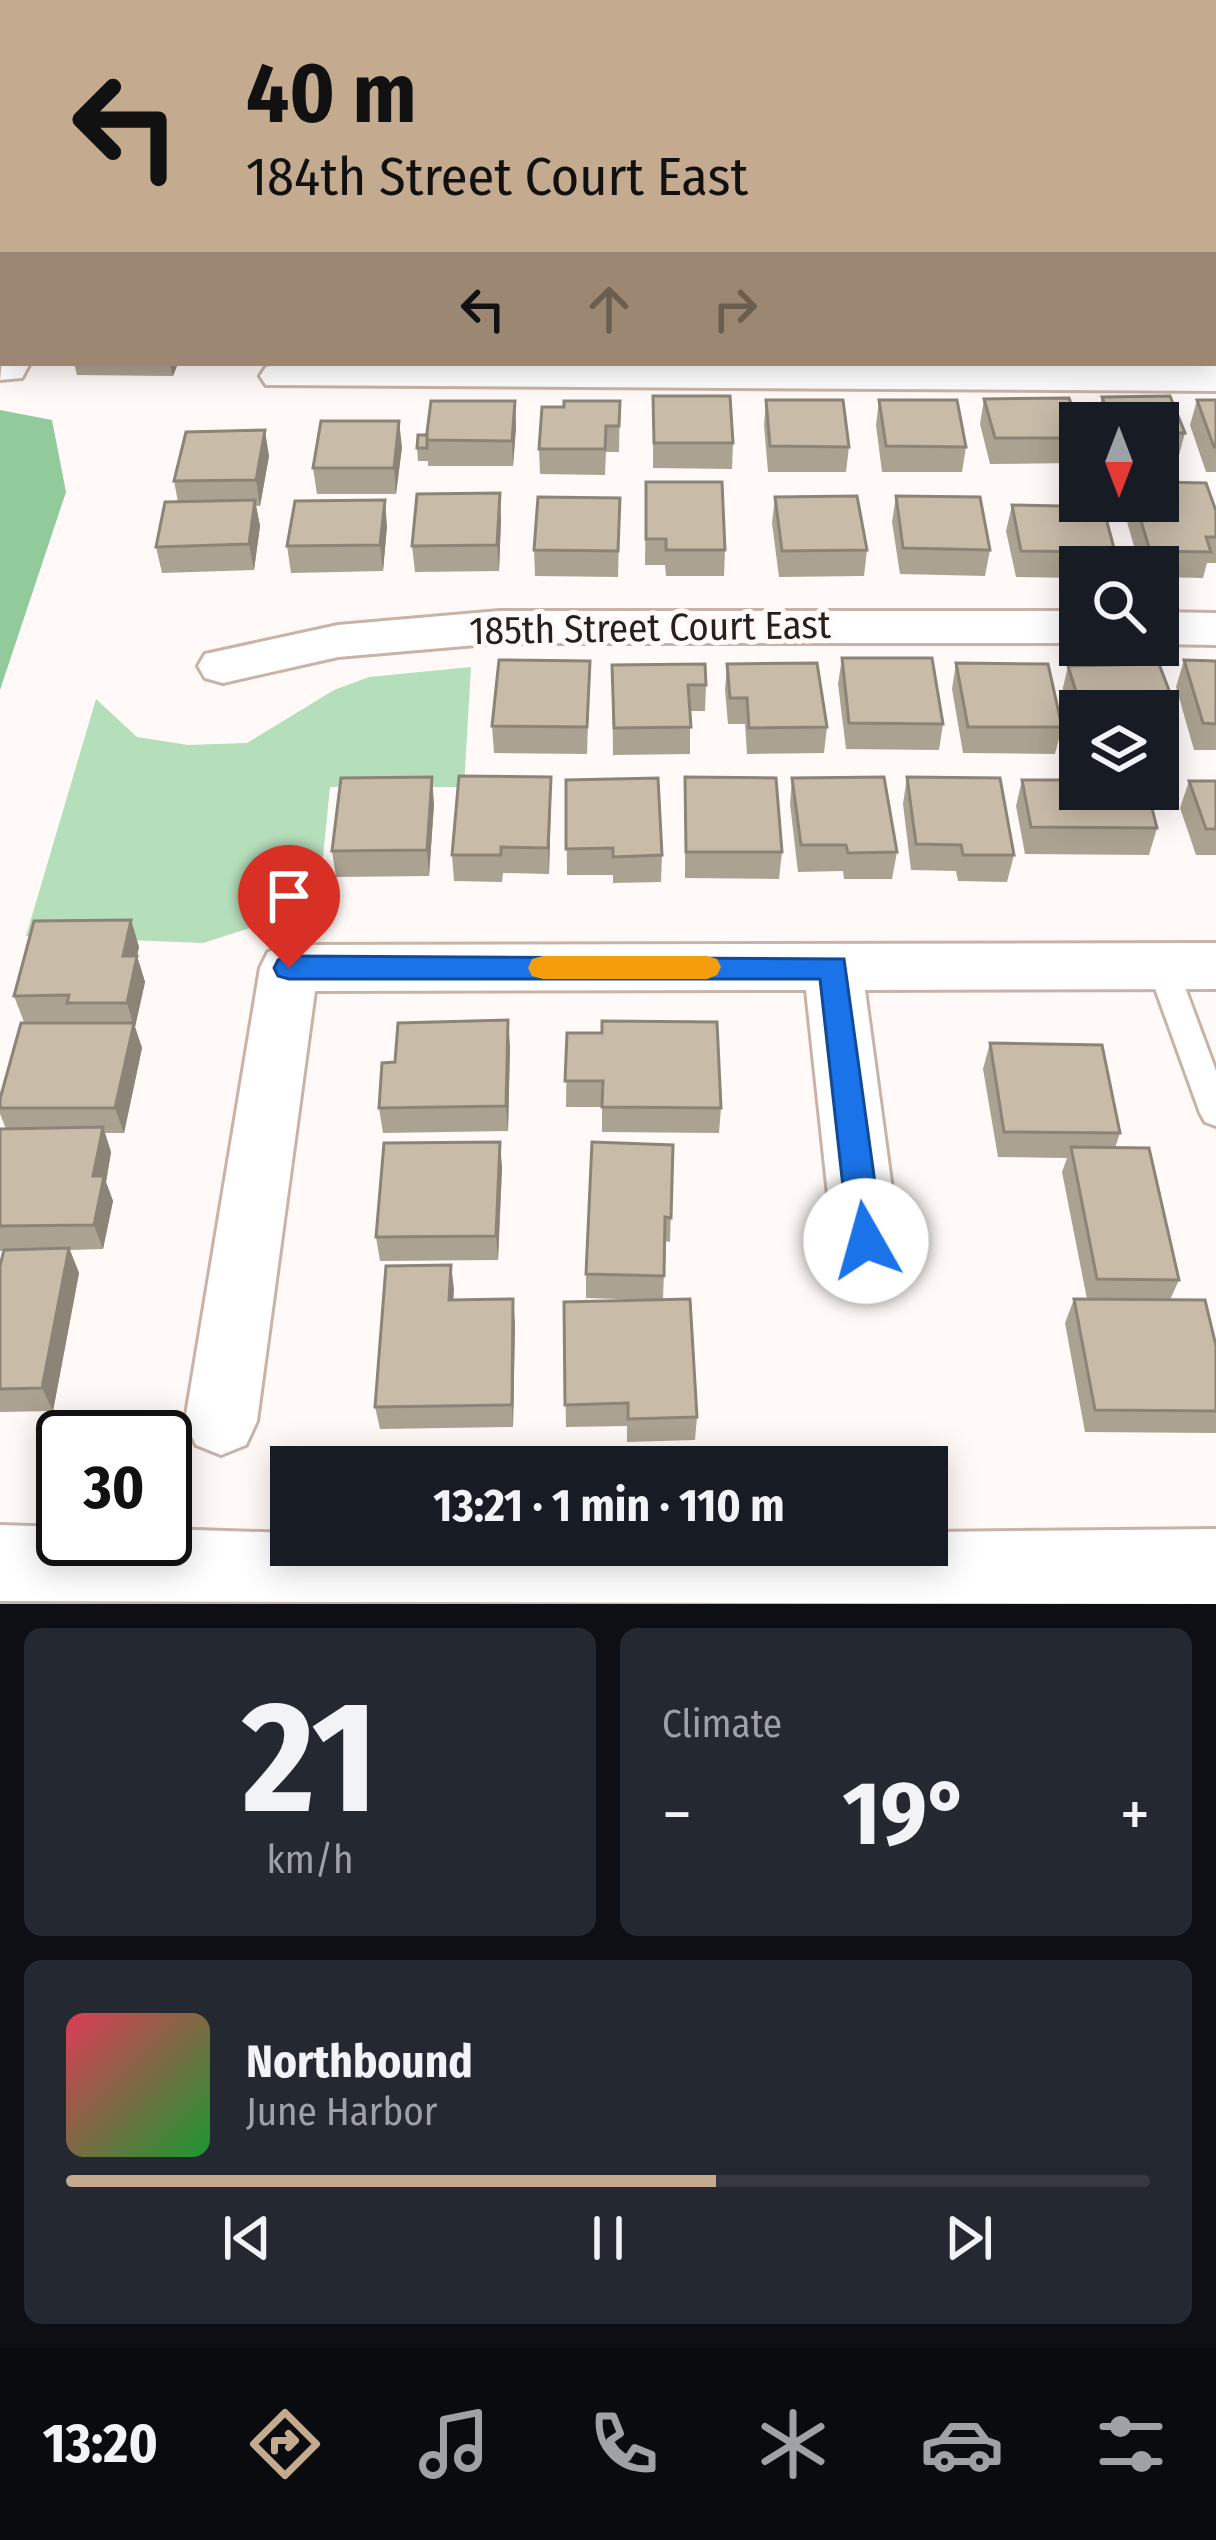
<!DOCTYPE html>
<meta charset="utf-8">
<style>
body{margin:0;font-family:"Fira Sans Condensed",sans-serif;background:#242831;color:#f1f3f6;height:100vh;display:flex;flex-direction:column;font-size:45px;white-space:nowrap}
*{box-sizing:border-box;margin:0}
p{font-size:39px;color:#9ea1a6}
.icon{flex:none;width:66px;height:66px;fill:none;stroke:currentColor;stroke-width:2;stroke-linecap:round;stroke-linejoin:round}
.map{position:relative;height:1604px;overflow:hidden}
.panel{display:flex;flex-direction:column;gap:24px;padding:24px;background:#0d0f14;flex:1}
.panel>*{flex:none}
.guide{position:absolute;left:0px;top:0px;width:1218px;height:366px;box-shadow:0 6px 30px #0003;background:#c4ab8f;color:#111;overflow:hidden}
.needle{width:78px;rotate:180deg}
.tools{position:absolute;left:1059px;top:402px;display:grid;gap:24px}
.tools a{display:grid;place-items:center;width:120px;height:120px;border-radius:0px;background:#171b24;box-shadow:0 6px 30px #0003;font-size:60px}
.speed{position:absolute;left:36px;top:1410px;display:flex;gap:24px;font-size:60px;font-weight:700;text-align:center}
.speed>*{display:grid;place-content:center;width:156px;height:156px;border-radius:50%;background:#171b24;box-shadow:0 6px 30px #0003;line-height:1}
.speed .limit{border:6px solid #111;border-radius:18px;background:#fff;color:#111}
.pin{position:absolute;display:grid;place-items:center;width:102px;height:102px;color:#fff;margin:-123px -51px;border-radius:50% 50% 50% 0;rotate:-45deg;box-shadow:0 0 12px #0007}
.pin .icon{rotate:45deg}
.me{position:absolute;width:132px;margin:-66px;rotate:353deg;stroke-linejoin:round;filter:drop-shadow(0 0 9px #0008)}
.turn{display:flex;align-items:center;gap:42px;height:252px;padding:0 48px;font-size:54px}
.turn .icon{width:156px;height:156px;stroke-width:2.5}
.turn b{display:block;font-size:84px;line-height:102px}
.lanes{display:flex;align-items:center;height:114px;padding:0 48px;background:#0003;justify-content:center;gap:60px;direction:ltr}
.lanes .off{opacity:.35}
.big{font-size:90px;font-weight:700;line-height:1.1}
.panel .tile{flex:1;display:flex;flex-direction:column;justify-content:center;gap:18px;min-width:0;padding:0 42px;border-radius:18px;background:#242831}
.panel .dial{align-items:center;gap:0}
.dial b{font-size:156px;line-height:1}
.song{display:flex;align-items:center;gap:36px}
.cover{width:144px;height:144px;border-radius:18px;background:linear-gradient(135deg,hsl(350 70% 55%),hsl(130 70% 35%))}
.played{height:12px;border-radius:6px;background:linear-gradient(90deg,#c4ab8f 60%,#363941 60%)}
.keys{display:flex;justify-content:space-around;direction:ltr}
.heat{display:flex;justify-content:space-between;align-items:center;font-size:66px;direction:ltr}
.panel .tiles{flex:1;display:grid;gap:24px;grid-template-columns:1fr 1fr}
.tile:last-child{grid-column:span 2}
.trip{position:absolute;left:270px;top:1446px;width:678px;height:120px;border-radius:0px;background:#171b24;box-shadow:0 6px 30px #0003;font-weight:700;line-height:120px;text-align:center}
.menu{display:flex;height:192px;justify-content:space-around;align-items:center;background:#090b0e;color:#9ea1a6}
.menu .icon{width:84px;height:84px}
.menu .current{color:#c4ab8f}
.menu b{font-size:54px;color:#f1f3f6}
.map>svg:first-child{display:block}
.green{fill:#b5debb}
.forest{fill:#91cb9b}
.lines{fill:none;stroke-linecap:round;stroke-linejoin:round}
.lane-casing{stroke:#c9b3a9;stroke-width:6}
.street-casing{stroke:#c9b3a9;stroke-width:6}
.lane{fill:#fff;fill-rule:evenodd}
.street{fill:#fff;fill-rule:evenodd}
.wall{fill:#aca291}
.shaded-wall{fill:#8c8476}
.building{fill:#c8bca9;stroke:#8c8476;stroke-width:3}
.route{fill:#1a73e8;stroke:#114b97;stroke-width:3}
.slow{fill:#f59e0b}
.labels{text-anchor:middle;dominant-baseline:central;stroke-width:10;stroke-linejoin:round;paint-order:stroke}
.street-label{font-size:39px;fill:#271f1b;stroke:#fffaf8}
</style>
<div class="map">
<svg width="1216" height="1604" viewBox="0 0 1216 1604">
<rect width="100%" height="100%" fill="#fffaf8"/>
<path class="green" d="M 471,667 L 464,787 L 330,787 L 318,906 L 203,943 L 26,936 L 96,699 L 137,737 L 188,745 L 247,743 L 334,690 L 369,677 Z"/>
<path class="forest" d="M 0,410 L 52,420 L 66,492 L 0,690 Z"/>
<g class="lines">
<g class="lane-casing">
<path id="lane" d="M 1162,955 L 1172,958 L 1177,966 L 1216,1071 L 1216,1126 L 1205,1122 L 1200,1113 L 1147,966 L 1152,958 Z"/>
</g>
<g class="street-casing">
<g id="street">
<path d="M 451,0 L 1157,0 L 1158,1 L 448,3 Z"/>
<rect x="0" y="9" width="3" height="18"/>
<rect x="1215" y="12" width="1" height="18"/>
<path d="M 1215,147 L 1216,148 L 1216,171 L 1215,170 Z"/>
<rect x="1215" y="193" width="1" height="22"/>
<rect x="0" y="197" width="3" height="22"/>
<path d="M 3,352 L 3,363 L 30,363 L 22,378 L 0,380 Z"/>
<path d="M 281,363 L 1216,365 L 1216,391 L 266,385 L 260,376 L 266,367 Z"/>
<path d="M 499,611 L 1080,611 L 1080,643 L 499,643 L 338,657 L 223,683 L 205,678 L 198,666 L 205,654 L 338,625 Z"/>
<path d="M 1158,612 L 1216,613 L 1216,645 L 1158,644 Z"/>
<path d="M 1216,943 L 1216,989 L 865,990 L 899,1241 L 890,1262 L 866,1271 L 842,1262 L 833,1241 L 806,990 L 315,991 L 257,1421 L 246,1445 L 221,1455 L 196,1445 L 185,1421 L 260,968 L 268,952 L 289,945 Z"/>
<path d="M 0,1525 L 63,1527 L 63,1539 L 165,1539 L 165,1529 L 291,1533 L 291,1545 L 927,1545 L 927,1532 L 1216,1529 L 1216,1604 L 0,1601 Z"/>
</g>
</g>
<use href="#lane" class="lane"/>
<use href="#street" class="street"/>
</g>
<g class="wall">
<path d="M 0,28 L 3,28 L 3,72 L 0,77 Z"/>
<path d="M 74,363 L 178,363 L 173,376 L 77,375 Z"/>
<path d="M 653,396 L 733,443 L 732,469 L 653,468 Z"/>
<path d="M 1102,397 L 1185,433 L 1178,459 L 1158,459 L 1158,423 L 1096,423 Z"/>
<path d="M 984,399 L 1080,429 L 1080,450 L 1077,463 L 990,464 L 980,424 Z"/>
<path d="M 766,400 L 849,447 L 846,472 L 768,472 L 764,425 Z"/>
<path d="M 879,400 L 966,447 L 962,472 L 882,472 L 876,425 Z"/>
<path d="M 1197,400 L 1216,400 L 1216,472 L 1206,472 L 1190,425 Z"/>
<path d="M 515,401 L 516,427 L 513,466 L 428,466 L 428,461 L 418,461 L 417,448 L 427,435 Z"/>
<path d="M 620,401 L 619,452 L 606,452 L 605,475 L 540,474 L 539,449 L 564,407 Z"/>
<path d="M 402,447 L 396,494 L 317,494 L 313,468 Z"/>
<path d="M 269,456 L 260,506 L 256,506 L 260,526 L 254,570 L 162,573 L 156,547 L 178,502 L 174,481 Z"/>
<path d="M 646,482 L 725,550 L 724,576 L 666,576 L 665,565 L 645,565 Z"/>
<path d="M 896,496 L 990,550 L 985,576 L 900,574 L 892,522 Z"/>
<path d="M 775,497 L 867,550 L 864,576 L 779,577 L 772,523 Z"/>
<path d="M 620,498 L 618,577 L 535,576 L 534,550 Z"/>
<path d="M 1125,501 L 1158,501 L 1216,511 L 1216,563 L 1207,563 L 1203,578 L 1158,577 L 1158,567 L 1140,567 L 1123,508 Z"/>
<path d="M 1012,505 L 1115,552 L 1112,567 L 1080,567 L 1080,578 L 1016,577 L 1006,531 Z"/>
<path d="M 501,519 L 499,571 L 415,572 L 412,546 Z"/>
<path d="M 387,526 L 383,571 L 291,573 L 287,546 Z"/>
<path d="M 842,658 L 943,724 L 939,750 L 846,749 L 838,684 Z"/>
<path d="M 1184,660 L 1216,661 L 1216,750 L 1194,750 L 1176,687 Z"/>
<path d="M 590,661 L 587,754 L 494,753 L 492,726 Z"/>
<path d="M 956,663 L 1062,727 L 1055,754 L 963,753 L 952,689 Z"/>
<path d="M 727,664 L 827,727 L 824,753 L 747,754 L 745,724 L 728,724 L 725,690 Z"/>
<path d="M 612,665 L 706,685 L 705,711 L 690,711 L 690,754 L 613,755 Z"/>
<path d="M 1068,666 L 1172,698 L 1158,751 L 1158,711 L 1080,711 L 1080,752 L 1062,692 Z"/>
<path d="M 551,777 L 549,874 L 503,873 L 502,882 L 454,881 L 452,855 Z"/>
<path d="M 685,777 L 782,852 L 779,879 L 685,878 Z"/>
<path d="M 907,777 L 1014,855 L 1007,882 L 958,881 L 956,871 L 911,870 L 903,804 Z"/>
<path d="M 792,778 L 897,852 L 892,879 L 844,879 L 843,871 L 798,872 L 790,804 Z"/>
<path d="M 566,780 L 662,855 L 661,882 L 613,883 L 613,875 L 567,875 Z"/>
<path d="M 1022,780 L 1157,828 L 1149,855 L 1025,854 L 1016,806 Z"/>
<path d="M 1189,781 L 1216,781 L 1216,855 L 1196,855 L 1180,808 Z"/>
<path d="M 434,804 L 429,876 L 336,877 L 332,851 Z"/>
<path d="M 131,920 L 139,947 L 137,956 L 145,982 L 135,1027 L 142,1048 L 124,1133 L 105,1133 L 111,1152 L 106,1182 L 113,1201 L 103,1249 L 70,1250 L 79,1273 L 53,1411 L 0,1412 L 0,1266 L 4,1251 L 0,1251 L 0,1129 L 6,1129 L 0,1114 L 0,1099 L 74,1023 L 24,1022 L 14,996 Z"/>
<path d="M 567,1033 L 721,1108 L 719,1133 L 602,1132 L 602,1107 L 566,1107 Z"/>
<path d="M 990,1043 L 1120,1133 L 1115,1148 L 1179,1280 L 1170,1300 L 1216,1346 L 1216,1433 L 1085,1432 L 1065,1323 L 1074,1299 L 1087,1299 L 1062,1172 L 1067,1158 L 998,1157 L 983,1069 Z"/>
<path d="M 510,1046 L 508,1131 L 383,1133 L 379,1108 Z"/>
<path d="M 673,1145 L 670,1242 L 665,1241 L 663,1300 L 697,1417 L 695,1440 L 627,1442 L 627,1426 L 566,1427 L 564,1302 L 653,1300 L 586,1298 L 586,1274 Z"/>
<path d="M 502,1167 L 498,1260 L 380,1261 L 376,1237 Z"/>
<path d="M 451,1265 L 453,1300 L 515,1323 L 513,1427 L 380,1429 L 375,1407 Z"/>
</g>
<g class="shaded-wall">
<path d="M 170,363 L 178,363 L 173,376 Z"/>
<path d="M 515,401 L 516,427 L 513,466 L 512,441 Z"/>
<path d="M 399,421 L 402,447 L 396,494 L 394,468 Z"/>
<path d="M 265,430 L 269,456 L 260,506 L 256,480 Z"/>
<path d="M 500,493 L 501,519 L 499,571 L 497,545 Z"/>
<path d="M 255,500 L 260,526 L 254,570 L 249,544 Z"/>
<path d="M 385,500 L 387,526 L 383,571 L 380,545 Z"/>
<path d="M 432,777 L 434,804 L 429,876 L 427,850 Z"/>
<path d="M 551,777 L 551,804 L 549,874 L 548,848 Z"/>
<path d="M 131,920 L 139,947 L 131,982 L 123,956 Z"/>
<path d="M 137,956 L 145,982 L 135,1027 L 142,1048 L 124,1133 L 115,1108 L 133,1024 L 127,1003 Z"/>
<path d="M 508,1020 L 510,1046 L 508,1131 L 506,1106 Z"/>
<path d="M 103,1127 L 111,1152 L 106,1182 L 113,1201 L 103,1249 L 94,1225 L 93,1176 Z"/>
<path d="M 500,1142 L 502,1167 L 498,1260 L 496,1236 Z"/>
<path d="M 69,1248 L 79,1273 L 53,1411 L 42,1388 Z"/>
<path d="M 451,1265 L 454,1289 L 452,1324 L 449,1300 Z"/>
<path d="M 513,1299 L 515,1323 L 513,1427 L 512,1405 Z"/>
</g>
<g class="building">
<path d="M 514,0 L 562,1 L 562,3 L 513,3 Z"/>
<path d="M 790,0 L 839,0 L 839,3 L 791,3 Z"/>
<path d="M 853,0 L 900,0 L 901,3 L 854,3 Z"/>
<rect x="0" y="28" width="3" height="21"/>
<path d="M 653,396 L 730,396 L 733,443 L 654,443 Z"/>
<path d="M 1170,396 L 1185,433 L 1158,433 L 1158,423 L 1111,423 L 1102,397 Z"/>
<path d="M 1069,398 L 1080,429 L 1080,438 L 995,438 L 984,399 Z"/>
<path d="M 766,400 L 843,400 L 849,447 L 770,446 Z"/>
<path d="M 879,400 L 957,400 L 966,447 L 886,446 Z"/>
<path d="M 1197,400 L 1216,400 L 1216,447 L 1214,447 Z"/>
<path d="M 431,401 L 515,401 L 512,441 L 426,440 Z"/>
<path d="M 564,401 L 620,401 L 619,426 L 606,426 L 605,449 L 539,449 L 542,407 L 564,407 Z"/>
<path d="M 321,421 L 399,421 L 394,468 L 313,468 Z"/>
<path d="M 265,430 L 256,480 L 174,481 L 186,432 Z"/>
<path d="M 418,435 L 427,435 L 427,448 L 417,448 Z"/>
<path d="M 646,482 L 722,482 L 725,550 L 666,550 L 666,539 L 646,539 Z"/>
<path d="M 1158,482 L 1206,483 L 1216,511 L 1216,537 L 1206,537 L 1211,552 L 1150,551 L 1135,501 L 1158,501 Z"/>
<path d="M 500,493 L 497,545 L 412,546 L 417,494 Z"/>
<path d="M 857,496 L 867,550 L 782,551 L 775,497 Z"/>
<path d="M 896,496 L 980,497 L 990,550 L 903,548 Z"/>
<path d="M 538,497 L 620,498 L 618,551 L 534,550 Z"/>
<path d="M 255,500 L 249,544 L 156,547 L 165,502 Z"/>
<path d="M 385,500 L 380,545 L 287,546 L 295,501 Z"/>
<path d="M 1012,505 L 1103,507 L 1115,552 L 1021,551 Z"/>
<path d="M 842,658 L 932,658 L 943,724 L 849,723 Z"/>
<path d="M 499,660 L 590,661 L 587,727 L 492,726 Z"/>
<path d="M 1184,660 L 1216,661 L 1216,724 L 1203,723 Z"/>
<path d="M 817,663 L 827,727 L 749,728 L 747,698 L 730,698 L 727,664 Z"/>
<path d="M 956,663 L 1048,664 L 1062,727 L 968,727 Z"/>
<path d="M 705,664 L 706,685 L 688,685 L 691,727 L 614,728 L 612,665 Z"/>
<path d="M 1159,664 L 1172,698 L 1154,698 L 1165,728 L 1158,728 L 1158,711 L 1082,711 L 1068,666 Z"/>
<path d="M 459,776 L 551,777 L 548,848 L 501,847 L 501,855 L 452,855 Z"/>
<path d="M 432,777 L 427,850 L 332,851 L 341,778 Z"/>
<path d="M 685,777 L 776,778 L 782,852 L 686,852 Z"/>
<path d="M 884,777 L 897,852 L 848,853 L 846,845 L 801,845 L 792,778 Z"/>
<path d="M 907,777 L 1000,778 L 1014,855 L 963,855 L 961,845 L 916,844 Z"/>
<path d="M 658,778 L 662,855 L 613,857 L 613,848 L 566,849 L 566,780 Z"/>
<path d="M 1022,780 L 1080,780 L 1080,789 L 1147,789 L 1157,828 L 1031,827 Z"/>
<path d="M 1189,781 L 1216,781 L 1216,829 L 1206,829 Z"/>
<path d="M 131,920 L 123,956 L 137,956 L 127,1003 L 67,1003 L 69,995 L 14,996 L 34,921 Z"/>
<path d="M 508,1020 L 506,1106 L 379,1108 L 382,1063 L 395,1062 L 398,1023 Z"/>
<path d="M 602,1021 L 717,1022 L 721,1108 L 602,1107 L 603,1081 L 565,1081 L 567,1033 L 602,1033 Z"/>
<path d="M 21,1023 L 134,1023 L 115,1108 L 0,1108 L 0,1099 Z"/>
<path d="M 990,1043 L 1102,1045 L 1120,1133 L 1004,1132 Z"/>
<path d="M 103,1127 L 93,1176 L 104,1176 L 94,1225 L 0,1226 L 0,1129 Z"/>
<path d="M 500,1142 L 496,1236 L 376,1237 L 384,1143 Z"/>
<path d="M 592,1142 L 673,1145 L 671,1218 L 665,1217 L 664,1276 L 586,1274 Z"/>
<path d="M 1071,1147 L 1149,1148 L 1179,1280 L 1097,1279 Z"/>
<path d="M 69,1248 L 42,1388 L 0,1389 L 0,1266 L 4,1250 Z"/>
<path d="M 451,1265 L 449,1300 L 513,1299 L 512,1405 L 375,1407 L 386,1266 Z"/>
<path d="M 690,1299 L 697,1417 L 628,1419 L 628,1403 L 565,1405 L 564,1302 Z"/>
<path d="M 1074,1299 L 1205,1300 L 1216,1346 L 1216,1411 L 1095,1410 Z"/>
</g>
<path class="route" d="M 289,956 L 844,959 L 883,1241 L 878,1252 L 866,1256 L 854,1252 L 849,1241 L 820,979 L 289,979 L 278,976 L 274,968 L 278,960 Z"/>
<path class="slow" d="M 543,956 L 707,956 L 717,959 L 721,967 L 717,975 L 707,979 L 543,979 L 532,976 L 528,968 L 532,959 Z"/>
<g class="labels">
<g class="street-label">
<text transform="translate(650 628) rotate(-1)">185th Street Court East</text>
</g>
</g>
</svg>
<div class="tools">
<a><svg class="needle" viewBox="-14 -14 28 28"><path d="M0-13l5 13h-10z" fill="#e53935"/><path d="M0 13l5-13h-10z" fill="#9ea1a6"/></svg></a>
<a><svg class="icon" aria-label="search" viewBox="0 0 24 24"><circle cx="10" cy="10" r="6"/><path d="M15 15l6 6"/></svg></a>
<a><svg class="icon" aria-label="layers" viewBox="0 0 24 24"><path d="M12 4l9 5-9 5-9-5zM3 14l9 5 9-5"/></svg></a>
</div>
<div class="speed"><div class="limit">30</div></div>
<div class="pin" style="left:289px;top:968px;background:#d93025"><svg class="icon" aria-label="arrive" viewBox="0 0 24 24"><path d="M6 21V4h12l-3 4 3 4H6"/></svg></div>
<svg class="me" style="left:866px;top:1241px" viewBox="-20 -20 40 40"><circle r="19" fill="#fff"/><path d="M0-13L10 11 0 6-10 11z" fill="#1a73e8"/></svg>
<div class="trip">13:21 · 1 min · 110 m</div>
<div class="guide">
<div class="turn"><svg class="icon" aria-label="left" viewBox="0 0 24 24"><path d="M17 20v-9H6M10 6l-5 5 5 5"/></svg><div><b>40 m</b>184th Street Court East</div></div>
<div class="lanes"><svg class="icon" aria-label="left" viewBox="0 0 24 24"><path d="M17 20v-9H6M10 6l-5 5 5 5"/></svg><svg class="icon off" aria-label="ahead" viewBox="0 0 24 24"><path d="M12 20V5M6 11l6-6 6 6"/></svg><svg class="icon off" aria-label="right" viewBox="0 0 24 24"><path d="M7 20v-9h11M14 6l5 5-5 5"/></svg></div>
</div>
</div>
<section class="panel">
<div class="tiles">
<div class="tile dial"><b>21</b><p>km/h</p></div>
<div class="tile"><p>Climate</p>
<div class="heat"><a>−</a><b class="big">19°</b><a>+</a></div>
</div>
<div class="tile">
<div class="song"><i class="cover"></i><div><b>Northbound</b><p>June Harbor</p></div></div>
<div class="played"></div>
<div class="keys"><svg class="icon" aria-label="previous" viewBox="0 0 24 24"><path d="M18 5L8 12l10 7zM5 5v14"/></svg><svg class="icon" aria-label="pause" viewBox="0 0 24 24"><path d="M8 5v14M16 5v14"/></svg><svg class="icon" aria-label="next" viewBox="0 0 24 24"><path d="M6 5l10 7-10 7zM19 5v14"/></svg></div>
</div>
</div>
</section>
<nav class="menu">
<b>13:20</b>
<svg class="icon current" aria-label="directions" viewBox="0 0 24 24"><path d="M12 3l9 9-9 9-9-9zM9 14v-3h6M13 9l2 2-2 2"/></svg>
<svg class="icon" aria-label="music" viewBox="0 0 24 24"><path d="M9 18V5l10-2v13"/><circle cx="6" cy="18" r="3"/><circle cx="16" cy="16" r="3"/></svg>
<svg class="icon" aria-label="phone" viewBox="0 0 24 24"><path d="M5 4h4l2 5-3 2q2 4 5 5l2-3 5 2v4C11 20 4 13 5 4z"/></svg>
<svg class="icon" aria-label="climate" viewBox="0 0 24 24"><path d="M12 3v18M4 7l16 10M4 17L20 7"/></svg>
<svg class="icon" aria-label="car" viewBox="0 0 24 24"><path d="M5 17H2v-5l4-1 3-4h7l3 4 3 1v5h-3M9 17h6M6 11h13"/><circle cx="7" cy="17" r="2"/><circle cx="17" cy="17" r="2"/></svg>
<svg class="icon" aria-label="filters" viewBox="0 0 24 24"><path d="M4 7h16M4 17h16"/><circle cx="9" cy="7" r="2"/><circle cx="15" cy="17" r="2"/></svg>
</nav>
